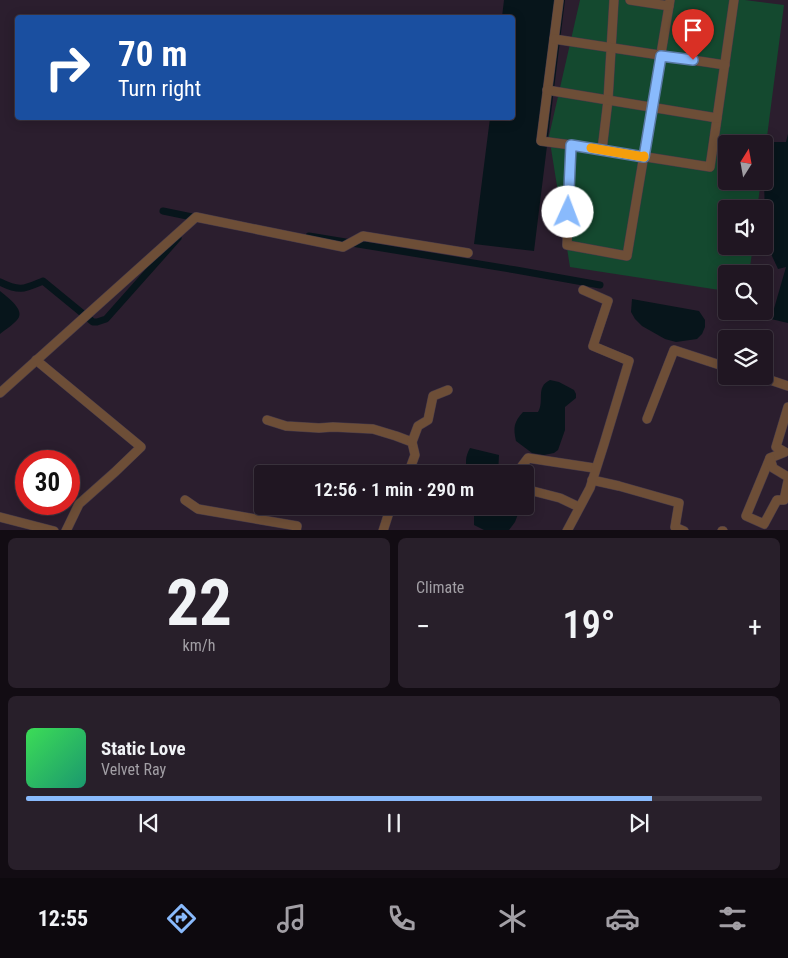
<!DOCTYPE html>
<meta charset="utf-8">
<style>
body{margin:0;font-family:"Roboto Condensed",sans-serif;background:#281f2a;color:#f1f3f6;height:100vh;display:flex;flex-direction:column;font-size:19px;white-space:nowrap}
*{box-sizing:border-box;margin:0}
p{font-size:16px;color:#a29fa5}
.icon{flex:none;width:28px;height:28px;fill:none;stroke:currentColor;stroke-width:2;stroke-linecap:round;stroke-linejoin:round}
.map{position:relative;height:530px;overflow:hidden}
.details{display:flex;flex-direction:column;gap:8px;padding:8px;background:#120c13;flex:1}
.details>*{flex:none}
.banner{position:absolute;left:15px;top:15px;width:500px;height:105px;border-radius:5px;box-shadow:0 2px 12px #0003,0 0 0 1px #3d3540;background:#1a4fa0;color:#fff;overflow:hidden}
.needle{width:32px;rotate:11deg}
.tools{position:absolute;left:718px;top:135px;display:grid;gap:10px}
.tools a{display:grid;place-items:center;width:55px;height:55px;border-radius:5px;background:#201622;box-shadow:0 2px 12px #0003,0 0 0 1px #3d3540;font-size:25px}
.speed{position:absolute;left:15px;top:450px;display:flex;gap:10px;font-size:25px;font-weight:700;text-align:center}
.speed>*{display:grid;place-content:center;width:65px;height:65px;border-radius:50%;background:#201622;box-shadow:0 2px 12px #0003,0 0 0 1px #3d3540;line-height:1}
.speed .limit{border:8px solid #d22;background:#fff;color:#111}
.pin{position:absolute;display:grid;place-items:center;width:42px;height:42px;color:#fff;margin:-51px -21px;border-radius:50% 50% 50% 0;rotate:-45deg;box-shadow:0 0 5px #0007}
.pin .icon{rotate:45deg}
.me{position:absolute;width:55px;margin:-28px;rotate:2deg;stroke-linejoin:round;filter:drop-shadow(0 0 4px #0008)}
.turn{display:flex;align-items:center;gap:18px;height:105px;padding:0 20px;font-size:22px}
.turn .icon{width:65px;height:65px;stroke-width:2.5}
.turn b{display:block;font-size:35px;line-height:42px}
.big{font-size:38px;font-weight:600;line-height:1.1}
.details .card{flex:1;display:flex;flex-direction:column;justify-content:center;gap:8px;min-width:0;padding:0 18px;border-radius:8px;background:#281f2a}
.details .dial{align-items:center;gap:0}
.dial b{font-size:65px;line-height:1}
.song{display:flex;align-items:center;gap:15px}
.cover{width:60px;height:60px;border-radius:8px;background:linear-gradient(135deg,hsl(130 70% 55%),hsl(160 70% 35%))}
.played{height:5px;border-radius:2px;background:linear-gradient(90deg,#89bafc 85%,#3d3540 85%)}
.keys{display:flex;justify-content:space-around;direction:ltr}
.heat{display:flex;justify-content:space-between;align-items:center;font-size:28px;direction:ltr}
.details .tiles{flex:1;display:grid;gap:8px;grid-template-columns:1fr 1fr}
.card:last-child{grid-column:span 2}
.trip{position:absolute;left:254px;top:465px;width:280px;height:50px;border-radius:5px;background:#201622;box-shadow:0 2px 12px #0003,0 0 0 1px #3d3540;font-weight:600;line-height:50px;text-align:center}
.tab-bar{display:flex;height:80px;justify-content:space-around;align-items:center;background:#0d090e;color:#a29fa5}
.tab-bar .icon{width:35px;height:35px}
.tab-bar .active{color:#89bafc}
.tab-bar b{font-size:22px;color:#f1f3f6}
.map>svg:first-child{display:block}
.green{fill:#14492f}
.water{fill:#07151b}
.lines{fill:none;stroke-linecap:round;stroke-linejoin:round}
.canal{stroke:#07151b;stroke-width:7}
.minor-casing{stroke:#463a49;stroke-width:10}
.minor{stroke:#6d4e37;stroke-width:9}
.route-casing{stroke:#5979a4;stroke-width:12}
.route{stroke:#89bafc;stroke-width:9}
.slow{stroke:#f59e0b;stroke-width:9}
</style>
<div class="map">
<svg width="788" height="531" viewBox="0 0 788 531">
<rect width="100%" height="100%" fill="#2b1e2e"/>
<path class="green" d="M 580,0 L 745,0 L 784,5 L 764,160 L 764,144 L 726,144 L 726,181 L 761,181 L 757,209 L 726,209 L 726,246 L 753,246 L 749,274 L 726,274 L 726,291 L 570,267 L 549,136 Z"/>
<g class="water">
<path d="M 504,0 L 565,0 L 534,251 L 474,244 L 490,118 L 512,118 L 512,18 L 502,17 Z"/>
<path d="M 788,134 L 788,323 L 771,319 L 786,267 L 778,269 L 772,256 L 765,226 L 764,175 L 767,144 L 774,142 L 786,142 Z"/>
<path d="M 0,291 C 6,296 23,308 19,317 C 17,322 5,330 0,334 Z"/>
<path d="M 632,299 L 699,311 L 705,320 L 705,327 L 702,334 L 697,339 L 676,342 L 665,339 L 642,326 L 635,319 L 631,312 Z"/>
<path d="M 550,380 L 559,382 L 574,390 L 576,394 L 576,398 L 565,407 L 565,430 L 558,450 L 554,453 L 544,455 L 532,453 L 516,441 C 513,427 514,422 523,412 L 538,412 C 545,401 535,387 550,380 Z"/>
<path d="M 470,448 L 499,455 L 498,474 L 468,474 C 465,464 465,457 470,448 Z"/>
<path d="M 477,506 L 512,506 L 518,514 L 515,522 L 509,530 L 484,530 L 474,525 L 474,516 Z"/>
</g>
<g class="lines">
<g class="canal">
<path d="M 163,211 L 197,218"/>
<path d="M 309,236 L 516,270 L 600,285"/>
<path d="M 0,282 C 20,292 24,289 43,281 L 93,322 L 97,322 L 106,319 L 178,238"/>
</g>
<g class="minor-casing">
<g id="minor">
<path d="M 559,0 L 541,141 L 571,145 L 567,245 L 627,256 L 670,0"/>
<path d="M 614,0 L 608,100 L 602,150 L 710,167 L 734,0"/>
<path d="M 630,0 L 669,6"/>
<path d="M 554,39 L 725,65"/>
<path d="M 547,90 L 717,118"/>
<path d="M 571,145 L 602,150"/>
<path d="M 36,360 L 141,447 L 115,472 L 79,504 L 66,531"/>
<path d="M 758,376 L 788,386"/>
<path d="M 0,393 L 196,217 L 343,247 L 363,236 L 468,253"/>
<path d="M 788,407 L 776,447 L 785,452 L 770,458 L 746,516 L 764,524 L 777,500 L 784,500 L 788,481"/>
<path d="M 647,419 L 674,350 L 726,367"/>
<path d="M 267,420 L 286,426 L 319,428 L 333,427 L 373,429 L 396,436 L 412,442 L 415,455 L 408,474"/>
<path d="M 412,442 L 418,426 L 428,420 L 433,396 L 448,390"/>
<path d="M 770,458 L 773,468 L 788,477"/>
<path d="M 516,474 L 528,458 L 594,468"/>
<path d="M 592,480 L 619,486 L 679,503 L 675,527 L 684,531"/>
<path d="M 525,489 L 560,498 L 579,507"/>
<path d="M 185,500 L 198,509 L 297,526 L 296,531"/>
<path d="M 0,517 L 54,531"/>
<path d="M 383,531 L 391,506"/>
<path d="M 567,531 L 590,488 L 604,444 L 629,361 L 593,346 L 608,301 L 583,290"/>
<path d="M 722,531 L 723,531"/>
</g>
</g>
<use href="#minor" class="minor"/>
</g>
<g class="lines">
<g class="route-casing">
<path id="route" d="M 568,212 L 571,145 L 644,157 L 661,56 L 693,60"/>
</g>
<use href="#route" class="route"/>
<path class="slow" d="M 591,148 L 644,157 L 644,156"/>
</g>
</svg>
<div class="tools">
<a><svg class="needle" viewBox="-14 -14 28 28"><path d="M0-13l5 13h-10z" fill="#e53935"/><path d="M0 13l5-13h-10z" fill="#a29fa5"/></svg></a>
<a><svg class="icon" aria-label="sound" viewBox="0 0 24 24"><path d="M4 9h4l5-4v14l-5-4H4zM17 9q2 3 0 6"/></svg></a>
<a><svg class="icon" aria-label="search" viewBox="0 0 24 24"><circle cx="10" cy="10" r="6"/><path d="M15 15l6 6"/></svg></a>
<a><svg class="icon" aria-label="layers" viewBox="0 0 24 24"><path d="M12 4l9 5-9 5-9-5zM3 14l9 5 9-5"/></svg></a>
</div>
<div class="speed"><div class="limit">30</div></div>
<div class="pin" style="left:693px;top:60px;background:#d93025"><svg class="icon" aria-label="arrive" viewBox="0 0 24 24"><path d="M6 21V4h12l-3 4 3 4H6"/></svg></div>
<svg class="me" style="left:568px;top:212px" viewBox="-20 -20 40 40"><circle r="19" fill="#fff"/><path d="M0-13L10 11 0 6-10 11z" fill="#89bafc"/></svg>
<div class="trip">12:56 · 1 min · 290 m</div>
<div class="banner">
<div class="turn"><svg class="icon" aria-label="right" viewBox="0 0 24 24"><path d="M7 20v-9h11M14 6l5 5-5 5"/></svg><div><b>70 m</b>Turn right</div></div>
</div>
</div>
<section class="details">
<div class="tiles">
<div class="card dial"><b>22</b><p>km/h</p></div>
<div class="card"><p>Climate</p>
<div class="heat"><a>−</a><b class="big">19°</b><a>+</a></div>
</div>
<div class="card">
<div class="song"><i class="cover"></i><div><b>Static Love</b><p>Velvet Ray</p></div></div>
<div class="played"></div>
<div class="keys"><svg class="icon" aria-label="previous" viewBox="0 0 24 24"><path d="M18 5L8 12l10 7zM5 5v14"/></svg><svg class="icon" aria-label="pause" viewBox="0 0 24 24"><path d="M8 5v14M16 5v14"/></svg><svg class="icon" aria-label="next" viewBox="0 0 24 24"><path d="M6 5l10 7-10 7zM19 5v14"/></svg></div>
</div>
</div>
</section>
<nav class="tab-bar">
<b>12:55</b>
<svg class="icon active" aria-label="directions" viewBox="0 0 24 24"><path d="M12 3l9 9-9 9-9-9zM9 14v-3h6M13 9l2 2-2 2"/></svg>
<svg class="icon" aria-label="music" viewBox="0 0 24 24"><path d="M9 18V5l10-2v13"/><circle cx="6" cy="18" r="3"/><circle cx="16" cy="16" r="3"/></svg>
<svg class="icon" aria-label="phone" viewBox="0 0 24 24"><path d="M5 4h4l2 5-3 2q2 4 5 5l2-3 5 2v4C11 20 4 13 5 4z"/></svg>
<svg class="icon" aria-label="climate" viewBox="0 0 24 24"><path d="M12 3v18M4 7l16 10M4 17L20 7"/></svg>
<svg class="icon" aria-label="car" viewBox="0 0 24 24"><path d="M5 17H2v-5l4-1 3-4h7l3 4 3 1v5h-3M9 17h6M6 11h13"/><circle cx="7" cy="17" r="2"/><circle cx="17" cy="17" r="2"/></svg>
<svg class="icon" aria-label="filters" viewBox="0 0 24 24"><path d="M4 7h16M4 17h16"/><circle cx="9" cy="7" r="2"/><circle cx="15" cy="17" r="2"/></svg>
</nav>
